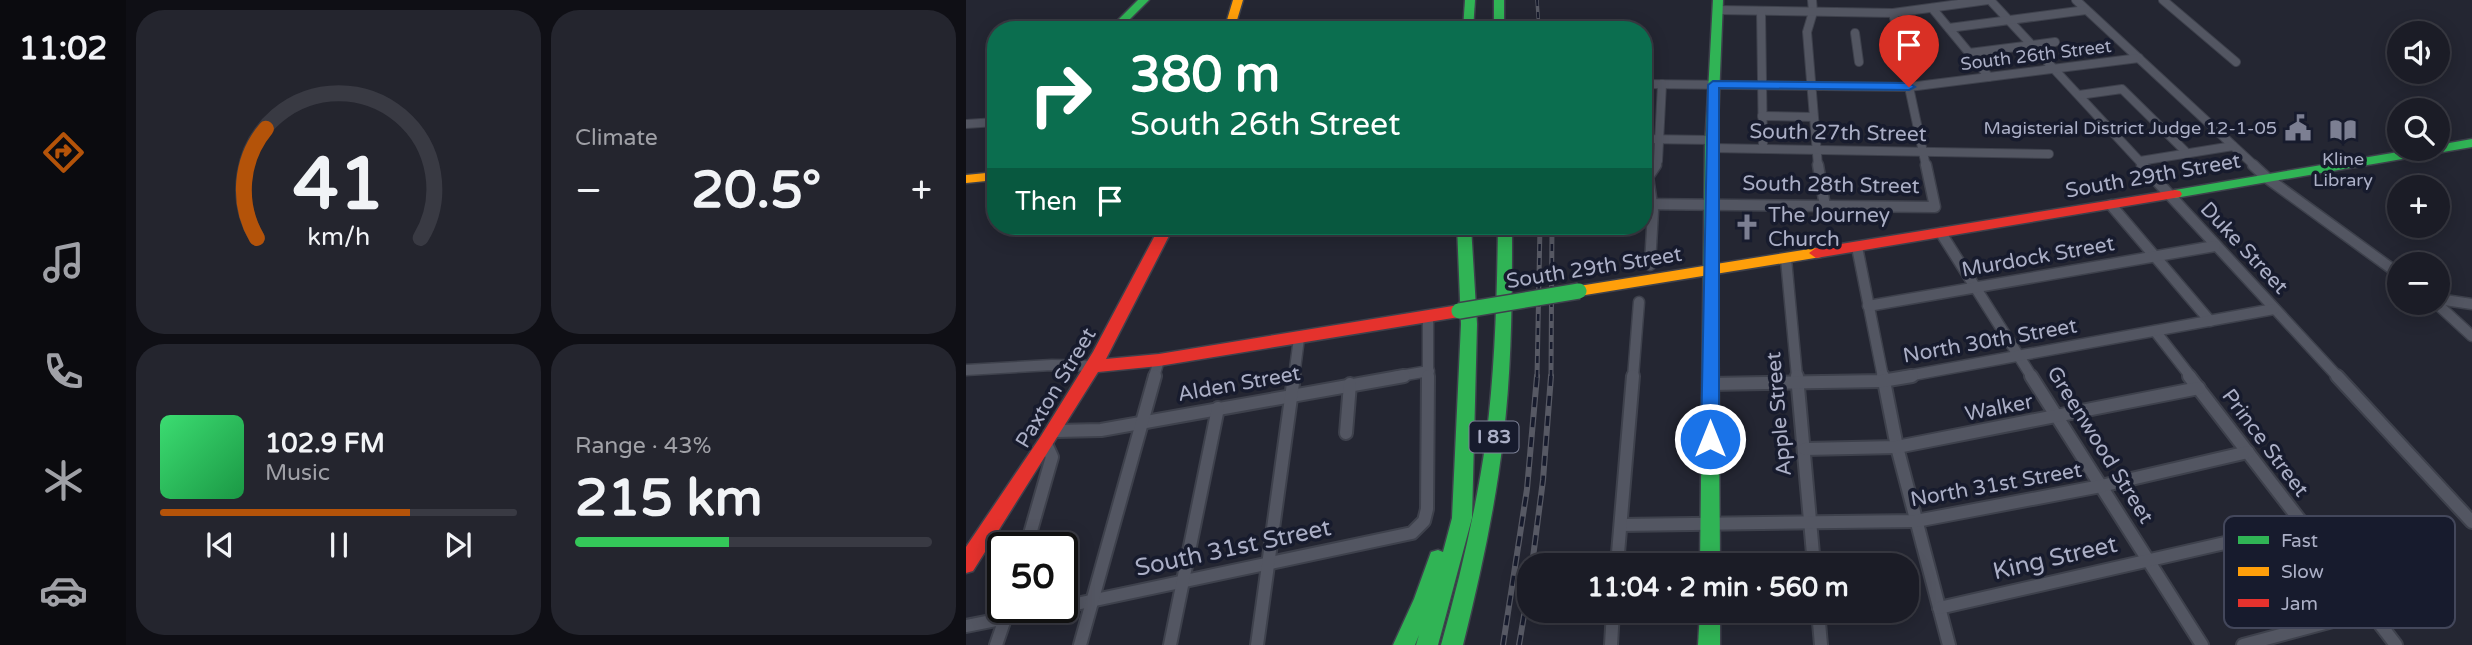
<!DOCTYPE html>
<meta charset="utf-8">
<style>
body{margin:0;font-family:"Varela Round",sans-serif;background:#24252e;color:#f1f3f6;height:100vh;display:flex;flex-direction:column;font-size:26px;white-space:nowrap}
*{box-sizing:border-box;margin:0}
p{font-size:23px;color:#a0a1a7}
.icon{flex:none;width:38px;height:38px;fill:none;stroke:currentColor;stroke-width:2;stroke-linecap:round;stroke-linejoin:round}
.map{position:relative;flex:1;overflow:hidden}
.side{display:flex;flex-direction:column;gap:10px;padding:10px;background:#0f0f15;width:840px}
.side>*{flex:none}
.guide{position:absolute;left:21px;top:21px;width:665px;height:214px;border-radius:28px;box-shadow:0 4px 18px #0003,0 0 0 2px #393a43;background:#0b6e4f;color:#fff;overflow:hidden}
.controls{position:absolute;left:1421px;top:21px;display:grid;gap:14px}
.controls a{display:grid;place-items:center;width:63px;height:63px;border-radius:50%;background:#1b1c26;box-shadow:0 4px 18px #0003,0 0 0 2px #393a43;font-size:35px}
.speed{position:absolute;left:21px;top:532px;display:flex;gap:14px;font-size:35px;font-weight:700;text-align:center}
.speed>*{display:grid;place-content:center;width:91px;height:91px;border-radius:50%;background:#1b1c26;box-shadow:0 4px 18px #0003,0 0 0 2px #393a43;line-height:1}
.speed .limit{border:4px solid #111;border-radius:10px;background:#fff;color:#111}
.pin{position:absolute;display:grid;place-items:center;width:60px;height:60px;color:#fff;margin:-72px -30px;border-radius:50% 50% 50% 0;rotate:-45deg;box-shadow:0 0 7px #0007}
.pin .icon{rotate:45deg}
.me{position:absolute;width:77px;margin:-38px;rotate:0deg;stroke-linejoin:round;filter:drop-shadow(0 0 5px #0008)}
.turn{display:flex;align-items:center;gap:24px;height:147px;padding:0 28px;font-size:32px}
.turn .icon{width:91px;height:91px;stroke-width:2.5}
.turn b{display:block;font-size:49px;line-height:60px}
.then{display:flex;align-items:center;height:66px;padding:0 28px;background:#0003;gap:14px;font-size:26px}
.big{font-size:52px;font-weight:700;line-height:1.1}
.side .tile{flex:1;display:flex;flex-direction:column;justify-content:center;gap:10px;min-width:0;padding:0 24px;border-radius:28px;background:#24252e}
.side .dial{align-items:center;gap:0}
.dial svg{height:182px;overflow:visible;fill:none;stroke:#393a43;stroke-width:7;stroke-linecap:round;text-anchor:middle}
.dial text{fill:#f1f3f6;stroke:none}
.song{display:flex;align-items:center;gap:21px}
.cover{width:84px;height:84px;border-radius:10px;background:linear-gradient(135deg,hsl(140 70% 55%),hsl(140 70% 35%))}
.played{height:7px;border-radius:4px;background:linear-gradient(90deg,#b45309 70%,#393a43 70%)}
.keys{display:flex;justify-content:space-around;direction:ltr}
.heat{display:flex;justify-content:space-between;align-items:center;font-size:38px;direction:ltr}
.charge{height:10px;border-radius:5px;background:linear-gradient(90deg,#34c759 43%,#393a43 0)}
.side .tiles{flex:1;display:grid;gap:10px;grid-template-columns:repeat(2,1fr)}
.trip{position:absolute;left:551px;top:553px;width:402px;height:70px;border-radius:28px;background:#1b1c26;box-shadow:0 4px 18px #0003,0 0 0 2px #393a43;font-weight:700;line-height:70px;text-align:center}
main{display:flex;flex:1;min-height:0}
.tabs{display:flex;flex-direction:column;width:126px;justify-content:space-around;align-items:center;background:#0b0b0f;color:#a0a1a7}
.tabs .icon{width:49px;height:49px}
.tabs .selected{color:#b45309}
.tabs b{font-size:32px;color:#f1f3f6}
.map>svg:first-child{display:block}
.lines{fill:none;stroke-linecap:round;stroke-linejoin:round}
.street-far2-casing{stroke:#3e414c;stroke-width:10}
.street-far1-casing{stroke:#3e414c;stroke-width:13}
.street-casing{stroke:#3e414c;stroke-width:16}
.fast-casing{stroke:#3e414c;stroke-width:3}
.slow-casing{stroke:#3e414c;stroke-width:3}
.jam-casing{stroke:#3e414c;stroke-width:3}
.street-far2{stroke:#535662;stroke-width:8}
.street-far1{stroke:#535662;stroke-width:10}
.street{stroke:#535662;stroke-width:12}
.fast{fill:#30b455;fill-rule:evenodd}
.slow{fill:#ff9f0a;fill-rule:evenodd}
.jam{fill:#e5322d;fill-rule:evenodd}
.rail-far2-casing{stroke:#575964;stroke-width:3.5}
.rail-far1-casing{stroke:#575964;stroke-width:5}
.rail-casing{stroke:#575964;stroke-width:6}
.rail-far2{stroke:#171b2d;stroke-width:2;stroke-dasharray:6;stroke-linecap:butt}
.rail-far1{stroke:#171b2d;stroke-width:2.5;stroke-dasharray:7;stroke-linecap:butt}
.rail{stroke:#171b2d;stroke-width:3.5;stroke-dasharray:10;stroke-linecap:butt}
.fast-bridge-casing{stroke:#3e414c;stroke-width:18;stroke-linecap:butt}
.fast-bridge{stroke:#30b455;stroke-width:15}
.route{fill:#1a73e8;stroke:#114b97;stroke-width:2}
.labels{text-anchor:middle;dominant-baseline:central;stroke-width:7;stroke-linejoin:round;paint-order:stroke}
.far-street-label{font-size:18px;fill:#abafc6;stroke:#171b2d}
.far-poi-label{font-size:18px;fill:#abafc6;stroke:#171b2d;text-anchor:end}
.shield{fill:#171b2d;stroke:#7f8398;stroke-width:2}
.shield-label{font-size:19px;font-weight:bold;fill:#abafc6}
.street-label{font-size:21px;fill:#abafc6;stroke:#171b2d}
.poi-label{font-size:21px;fill:#abafc6;stroke:#171b2d;text-anchor:start}
.near-street-label{font-size:24px;fill:#abafc6;stroke:#171b2d}
.key{fill:#171b2d;stroke:#43475b;stroke-width:2}
.key-label{font-size:19px;fill:#abafc6}
</style>
<main>
<nav class="tabs">
<b>11:02</b>
<svg class="icon selected" aria-label="directions" viewBox="0 0 24 24"><path d="M12 3l9 9-9 9-9-9zM9 14v-3h6M13 9l2 2-2 2"/></svg>
<svg class="icon" aria-label="music" viewBox="0 0 24 24"><path d="M9 18V5l10-2v13"/><circle cx="6" cy="18" r="3"/><circle cx="16" cy="16" r="3"/></svg>
<svg class="icon" aria-label="phone" viewBox="0 0 24 24"><path d="M5 4h4l2 5-3 2q2 4 5 5l2-3 5 2v4C11 20 4 13 5 4z"/></svg>
<svg class="icon" aria-label="climate" viewBox="0 0 24 24"><path d="M12 3v18M4 7l16 10M4 17L20 7"/></svg>
<svg class="icon" aria-label="car" viewBox="0 0 24 24"><path d="M5 17H2v-5l4-1 3-4h7l3 4 3 1v5h-3M9 17h6M6 11h13"/><circle cx="7" cy="17" r="2"/><circle cx="17" cy="17" r="2"/></svg>
</nav>
<section class="side">
<div class="tiles">
<div class="tile dial"><svg viewBox="0 0 100 80">
<path d="M14 69A42 42 0 1 1 86 69"/>
<path d="M14 69A42 42 0 0 1 18 21" stroke="#b45309"/>
<text x="50" y="56" font-size="32" font-weight="700">41</text>
<text x="50" y="72" font-size="11">km/h</text>
</svg></div>
<div class="tile"><p>Climate</p>
<div class="heat"><a>−</a><b class="big">20.5°</b><a>+</a></div>
</div>
<div class="tile">
<div class="song"><i class="cover"></i><div><b>102.9 FM</b><p>Music</p></div></div>
<div class="played"></div>
<div class="keys"><svg class="icon" aria-label="previous" viewBox="0 0 24 24"><path d="M18 5L8 12l10 7zM5 5v14"/></svg><svg class="icon" aria-label="pause" viewBox="0 0 24 24"><path d="M8 5v14M16 5v14"/></svg><svg class="icon" aria-label="next" viewBox="0 0 24 24"><path d="M6 5l10 7-10 7zM19 5v14"/></svg></div>
</div>
<div class="tile"><p>Range · 43%</p><b class="big">215 km</b><div class="charge"></div></div>
</div>
</section>
<div class="map">
<svg width="1506" height="645" viewBox="0 0 1506 645">
<rect width="100%" height="100%" fill="#242632"/>
<g class="lines">
<g class="street-far2-casing">
<g id="street-far2">
<path d="M 846,0 L 847,12 L 841,32 L 852,166"/>
<path d="M 1024,0 L 1178,166"/>
<path d="M 1110,0 L 1289,166"/>
<path d="M 1197,0 L 1270,62"/>
<path d="M 966,8 L 1023,77"/>
<path d="M 752,10 L 927,13 L 1022,0"/>
<path d="M 795,11 L 797,149"/>
<path d="M 927,13 L 960,166"/>
<path d="M 983,28 L 1120,10"/>
<path d="M 889,33 L 893,62"/>
<path d="M 1003,53 L 1089,42"/>
<path d="M 677,84 L 943,87 L 1173,58"/>
<path d="M 1113,95 L 1156,89 L 1221,153"/>
<path d="M 796,116 L 847,117"/>
<path d="M 0,124 L 30,122"/>
<path d="M 677,139 L 746,140"/>
<path d="M 745,148 L 1083,154"/>
<path d="M 1174,161 L 1267,146"/>
<path d="M 689,166 L 692,161 L 696,84"/>
</g>
</g>
<g class="street-far1-casing">
<g id="street-far1">
<path d="M 852,165 L 859,206"/>
<path d="M 1176,165 L 1372,377"/>
<path d="M 1287,165 L 1301,178 L 1433,274"/>
<path d="M 677,204 L 969,207 L 960,165"/>
<path d="M 1145,205 L 1244,321"/>
<path d="M 975,233 L 1066,377"/>
<path d="M 891,247 L 917,377"/>
<path d="M 820,259 L 831,377"/>
<path d="M 684,265 L 687,211 L 682,177 L 690,165"/>
<path d="M 1472,299 L 1506,304"/>
<path d="M 1470,303 L 1506,336"/>
<path d="M 902,306 L 1249,246"/>
<path d="M 1189,331 L 1225,377"/>
<path d="M 0,370 L 86,365 L 129,366"/>
<path d="M 188,377 L 193,360"/>
<path d="M 328,377 L 333,338"/>
<path d="M 428,377 L 463,371"/>
<path d="M 462,377 L 462,316"/>
<path d="M 667,377 L 673,302"/>
<path d="M 936,377 L 1308,309"/>
</g>
</g>
<g class="street-casing">
<g id="street">
<path d="M 831,376 L 848,565"/>
<path d="M 917,376 L 931,447 L 983,645"/>
<path d="M 1065,376 L 1236,645"/>
<path d="M 1223,376 L 1430,645"/>
<path d="M 1371,376 L 1506,522"/>
<path d="M 744,384 L 916,381 L 946,376"/>
<path d="M 90,431 L 135,430 L 438,376"/>
<path d="M 380,433 L 384,384"/>
<path d="M 839,449 L 931,447 L 1233,388"/>
<path d="M 655,525 L 950,521 L 1135,486 L 1282,452"/>
<path d="M 60,548 L 86,457 L 81,446"/>
<path d="M 651,565 L 667,376"/>
<path d="M 96,607 L 446,533 L 458,521 L 461,509 L 462,376"/>
<path d="M 973,608 L 1338,525"/>
<path d="M 852,611 L 855,645"/>
<path d="M 0,626 L 96,607"/>
<path d="M 30,645 L 43,607"/>
<path d="M 114,645 L 189,376"/>
<path d="M 204,645 L 252,408"/>
<path d="M 291,645 L 328,376"/>
<path d="M 645,645 L 647,611"/>
<path d="M 1277,645 L 1404,611"/>
</g>
</g>
<g class="fast-casing">
<g id="fast">
<path d="M 172,0 L 183,0 L 153,30 L 142,30 Z"/>
<path d="M 499,0 L 509,0 L 507,30 L 497,30 Z"/>
<rect x="528" y="0" width="10" height="30"/>
<path d="M 747,0 L 757,0 L 751,148 L 754,565 L 734,565 L 739,148 Z"/>
<path d="M 1506,139 L 1506,147 L 1209,198 L 1202,194 L 1209,190 L 1450,149 L 1472,149 L 1472,145 Z"/>
<path d="M 491,226 L 505,226 L 511,324 L 506,518 L 472,645 L 450,645 L 453,635 L 449,645 L 427,645 L 448,599 L 465,552 L 472,550 L 477,552 L 486,518 L 495,324 Z"/>
<path d="M 532,226 L 546,226 C 546,297 546,369 537,440 C 529,509 514,577 497,645 L 475,645 C 494,578 510,510 520,440 C 529,369 531,298 532,226 Z"/>
<path d="M 734,611 L 754,611 L 754,645 L 732,645 Z"/>
</g>
</g>
<g class="slow-casing">
<g id="slow">
<path d="M 267,0 L 277,0 L 268,30 L 258,30 Z"/>
<path d="M 30,172 L 30,180 L 0,183 L 0,175 Z"/>
<path d="M 850,248 L 857,253 L 855,257 L 613,296 L 605,291 L 613,286 Z"/>
</g>
</g>
<g class="jam-casing">
<g id="jam">
<path d="M 1209,190 L 1214,191 L 1216,194 L 1214,197 L 850,258 L 843,253 L 850,248 Z"/>
<path d="M 194,226 L 208,226 L 140,359 L 193,354 L 493,305 L 501,311 L 493,317 L 193,366 L 132,372 L 7,571 L 0,573 L 0,547 L 75,436 L 127,352 Z"/>
</g>
</g>
<use href="#street-far2" class="street-far2"/>
<use href="#street-far1" class="street-far1"/>
<use href="#street" class="street"/>
<use href="#fast" class="fast"/>
<use href="#slow" class="slow"/>
<use href="#jam" class="jam"/>
<g class="rail-far2-casing">
<path id="rail-far2" d="M 571,0 L 573,30"/>
</g>
<g class="rail-far1-casing">
<g id="rail-far1">
<path d="M 571,377 L 574,226"/>
<path d="M 585,377 L 586,226"/>
</g>
</g>
<g class="rail-casing">
<g id="rail">
<path d="M 566,565 L 577,480 L 585,376"/>
<path d="M 537,645 L 561,489 L 571,376"/>
<path d="M 553,645 L 564,580"/>
</g>
</g>
<use href="#rail-far2" class="rail-far2"/>
<use href="#rail-far1" class="rail-far1"/>
<use href="#rail" class="rail"/>
<g class="fast-bridge-casing">
<path id="fast-bridge" d="M 493,311 L 613,291"/>
</g>
<use href="#fast-bridge" class="fast-bridge"/>
</g>
<path class="route" d="M 747,81 L 943,83 L 949,87 L 943,90 L 753,88 L 753,439 L 750,444 L 744,447 L 738,444 L 735,439 L 742,85 Z"/>
<defs>
<g id="civic-bare" transform="scale(2.1)"><path d="M-.6-6.5H3V-4.5H.6V-3L4-1V1h2V6H-6V1h2V-1L-.6-3ZM-1.2 2.5V6h2.4V2.5Z" fill="#7c7f92" stroke="#171b2d" stroke-width="2.5" paint-order="stroke"/></g>
<g id="library-bare" transform="scale(2.1)"><path d="M-6-4Q-3-5.5-.7-3.5V5Q-3 3-6 4ZM6-4Q3-5.5 .7-3.5V5Q3 3 6 4Z" fill="#7c7f92" stroke="#171b2d" stroke-width="2.5" paint-order="stroke"/></g>
<g id="church-bare" transform="scale(2.1)"><path d="M-1.2-6h2.4v3.5h3.3v2.4h-3.3V6h-2.4V-.1h-3.3v-2.4h3.3Z" fill="#7c7f92" stroke="#171b2d" stroke-width="2.5" paint-order="stroke"/></g>
</defs>
<g fill-rule="evenodd">
<use href="#civic-bare" x="1332" y="128"/>
<use href="#library-bare" x="1377" y="130"/>
<use href="#church-bare" x="781" y="227"/>
</g>
<g class="labels">
<g class="far-street-label">
<text transform="translate(1070 55) rotate(-7)">South 26th Street</text>
</g>
<g class="far-poi-label">
<text x="1311" y="128">Magisterial District Judge 12-1-05</text>
<text x="1377" y="159" text-anchor="middle">Kline<tspan x="1377" dy="21">Library</tspan></text>
</g>
<rect class="shield" x="503.5" y="421.5" width="49" height="31" rx="5"/>
<g class="shield-label">
<text x="528" y="437">I 83</text>
</g>
<g class="street-label">
<text transform="translate(872 133) rotate(1)">South 27th Street</text>
<text transform="translate(1187 176) rotate(-10)">South 29th Street</text>
<text transform="translate(865 185) rotate(1)">South 28th Street</text>
<text transform="translate(1278 248) rotate(47)">Duke Street</text>
<text transform="translate(1072 257) rotate(-10)">Murdock Street</text>
<text transform="translate(628 268) rotate(-9)">South 29th Street</text>
<text transform="translate(1024 341) rotate(-10)">North 30th Street</text>
<text transform="translate(273 384) rotate(-10)">Alden Street</text>
<text transform="translate(90 388) rotate(-59)">Paxton Street</text>
<text transform="translate(1033 408) rotate(-11)">Walker</text>
<text transform="translate(813 414) rotate(-95)">Apple Street</text>
<text transform="translate(1299 443) rotate(53)">Prince Street</text>
<text transform="translate(1134 445) rotate(58)">Greenwood Street</text>
<text transform="translate(1030 485) rotate(-10)">North 31st Street</text>
</g>
<g class="poi-label">
<text x="802" y="215">The Journey<tspan x="802" dy="24">Church</tspan></text>
</g>
<g class="near-street-label">
<text transform="translate(267 548) rotate(-12)">South 31st Street</text>
<text transform="translate(1089 558) rotate(-13)">King Street</text>
</g>
</g>
<rect x="1258" y="516" width="231" height="112" rx="10" class="key"/>
<rect x="1272" y="536" width="31" height="8" fill="#30b455"/>
<rect x="1272" y="567" width="31" height="9" fill="#ff9f0a"/>
<rect x="1272" y="599" width="31" height="8" fill="#e5322d"/>
<g class="key-label">
<text x="1315" y="547">Fast</text>
<text x="1315" y="578">Slow</text>
<text x="1315" y="610">Jam</text>
</g>
</svg>
<div class="controls">
<a><svg class="icon" aria-label="sound" viewBox="0 0 24 24"><path d="M4 9h4l5-4v14l-5-4H4zM17 9q2 3 0 6"/></svg></a>
<a><svg class="icon" aria-label="search" viewBox="0 0 24 24"><circle cx="10" cy="10" r="6"/><path d="M15 15l6 6"/></svg></a>
<a>+</a>
<a>−</a>
</div>
<div class="speed"><div class="limit">50</div></div>
<div class="pin" style="left:943px;top:87px;background:#d93025"><svg class="icon" aria-label="arrive" viewBox="0 0 24 24"><path d="M6 21V4h12l-3 4 3 4H6"/></svg></div>
<svg class="me" style="left:744px;top:439px" viewBox="-20 -20 40 40"><circle r="17" fill="#1a73e8" stroke="#fff" stroke-width="3"/><path d="M0-11L8 9 0 5-8 9z" fill="#fff"/></svg>
<div class="trip">11:04 · 2 min · 560 m</div>
<div class="guide">
<div class="turn"><svg class="icon" aria-label="right" viewBox="0 0 24 24"><path d="M7 20v-9h11M14 6l5 5-5 5"/></svg><div><b>380 m</b>South 26th Street</div></div>
<div class="then">Then<svg class="icon" aria-label="arrive" viewBox="0 0 24 24"><path d="M6 21V4h12l-3 4 3 4H6"/></svg></div>
</div>
</div>
</main>
